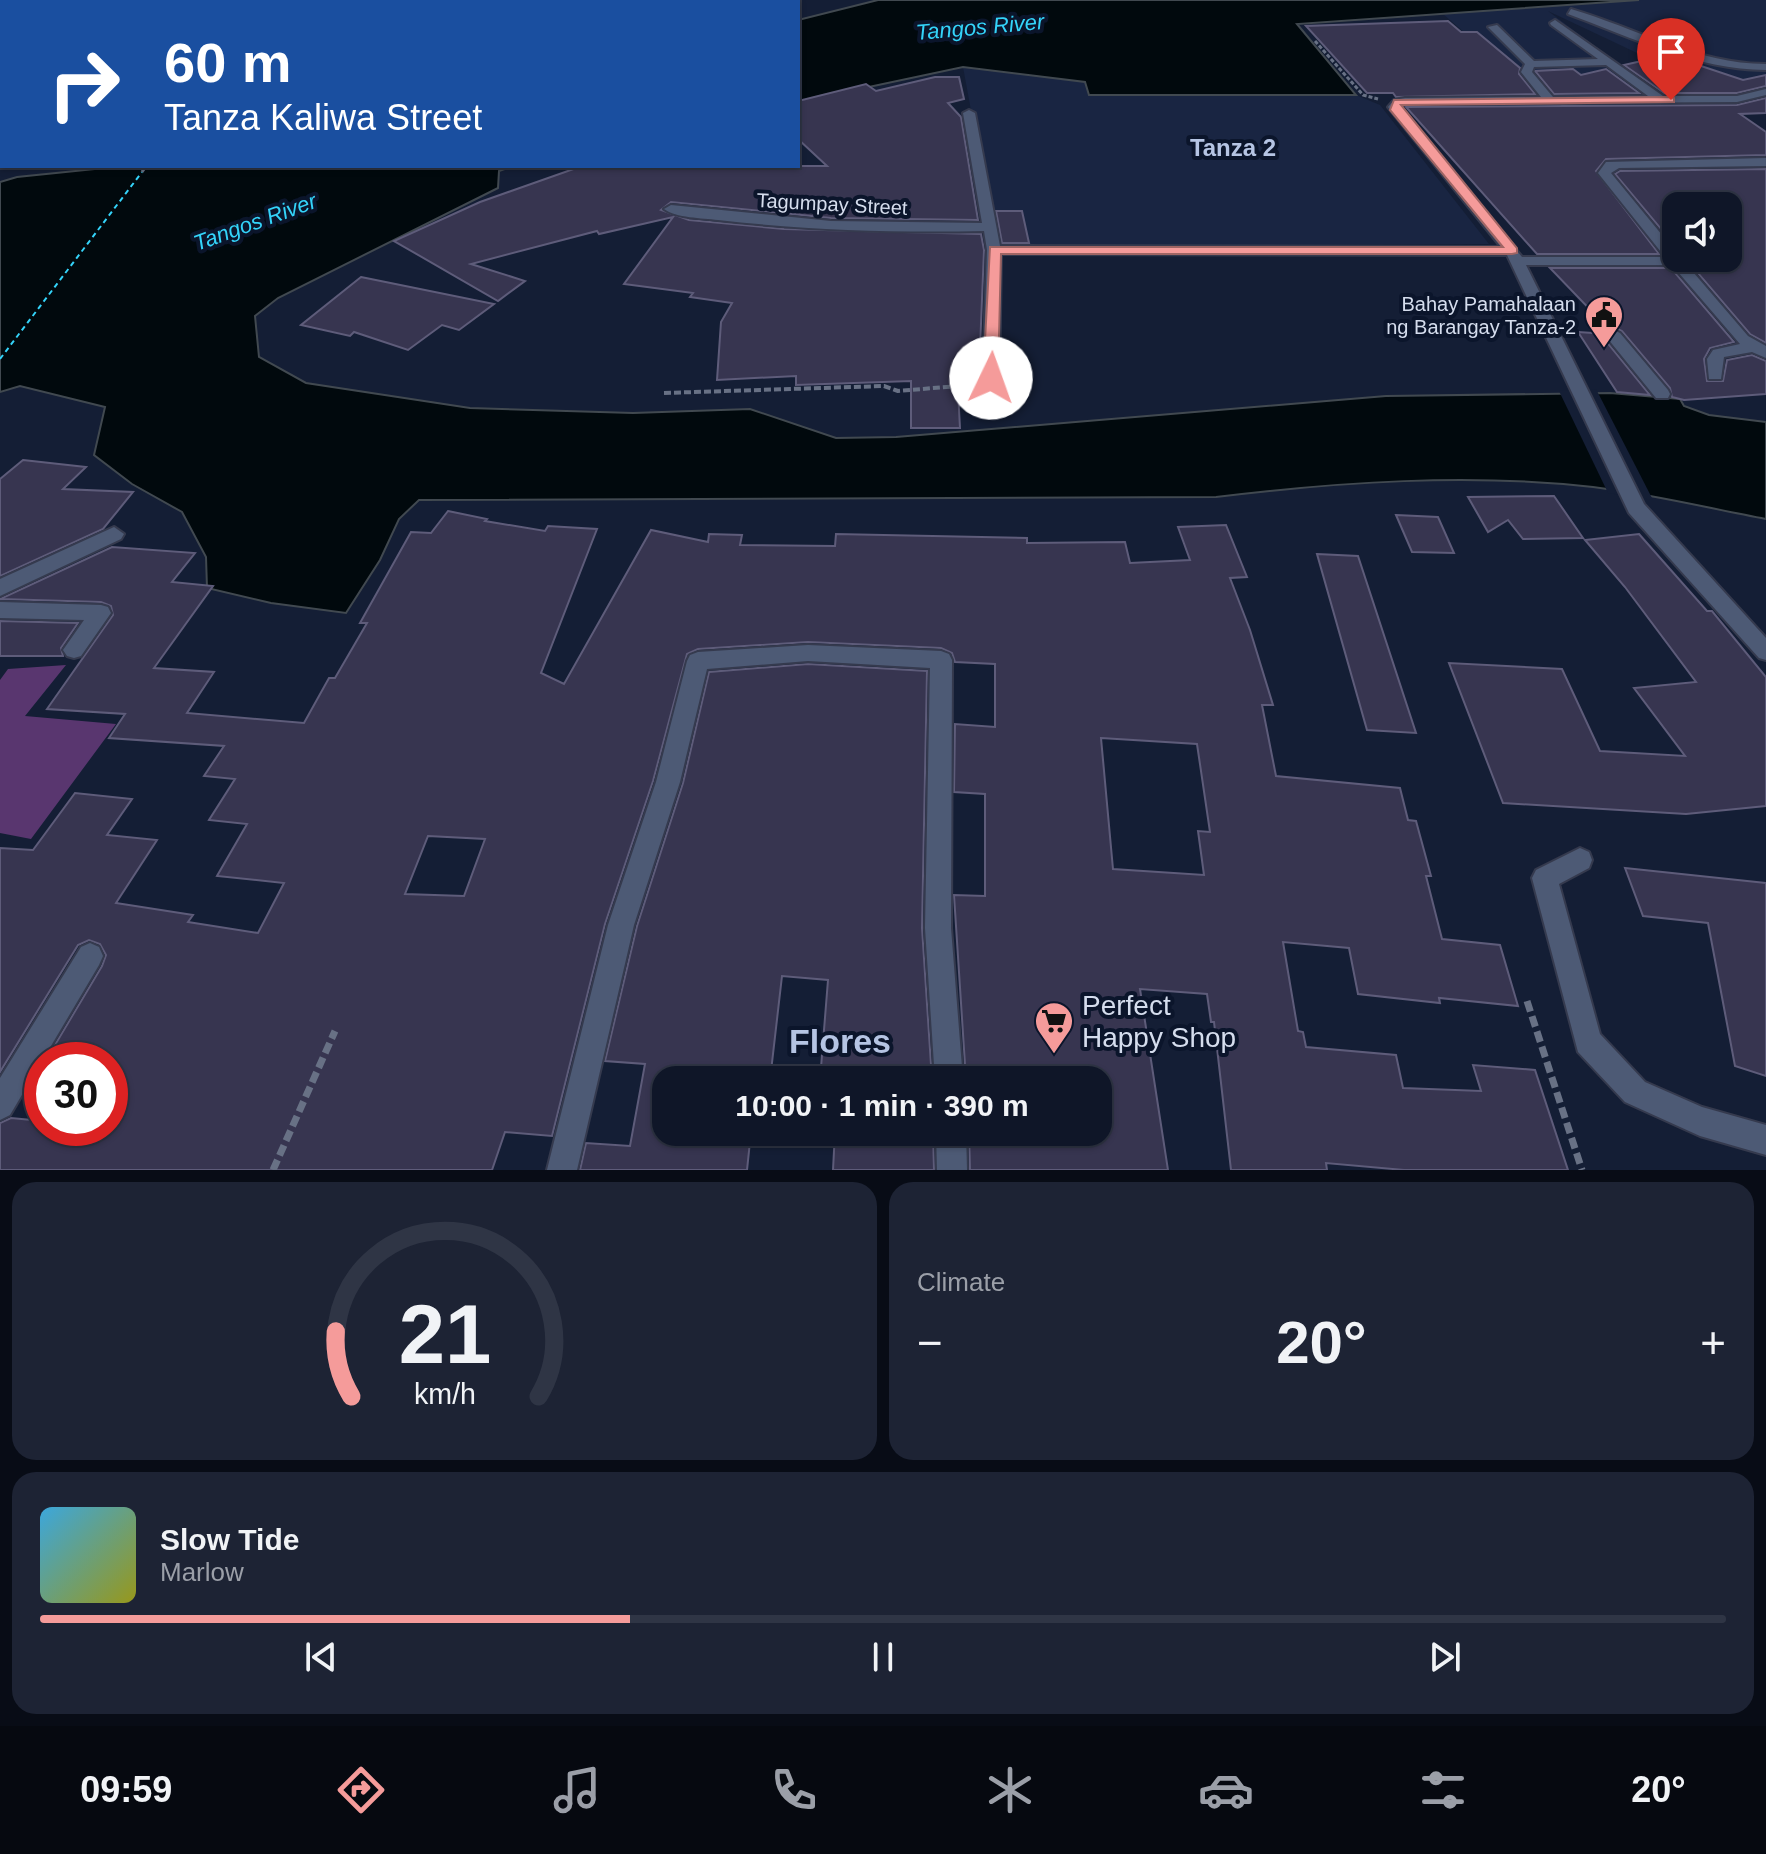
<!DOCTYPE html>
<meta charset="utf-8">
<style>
body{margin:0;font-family:Helvetica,sans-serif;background:#1d2334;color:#f1f3f6;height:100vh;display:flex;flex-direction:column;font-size:30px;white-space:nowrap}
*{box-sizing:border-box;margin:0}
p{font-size:26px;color:#9b9fa8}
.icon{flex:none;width:44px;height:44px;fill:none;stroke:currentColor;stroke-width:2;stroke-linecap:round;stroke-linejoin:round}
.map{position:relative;height:1170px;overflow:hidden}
.sheet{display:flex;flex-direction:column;gap:12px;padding:12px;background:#080c16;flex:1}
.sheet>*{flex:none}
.guide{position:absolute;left:0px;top:0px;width:800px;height:168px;box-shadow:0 2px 6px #0004,0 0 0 2px #2f3545;background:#1a4fa0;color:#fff;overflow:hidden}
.buttons{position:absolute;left:1662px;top:192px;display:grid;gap:16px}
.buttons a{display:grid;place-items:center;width:80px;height:80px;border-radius:16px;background:#0f1628;box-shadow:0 2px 6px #0004,0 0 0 2px #2f3545;font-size:40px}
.speed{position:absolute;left:24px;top:1042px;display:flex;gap:16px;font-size:40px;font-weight:700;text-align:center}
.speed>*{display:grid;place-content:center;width:104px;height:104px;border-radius:50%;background:#0f1628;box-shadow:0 2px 6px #0004,0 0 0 2px #2f3545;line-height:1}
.speed .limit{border:12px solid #d22;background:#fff;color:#111}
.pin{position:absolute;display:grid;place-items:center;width:68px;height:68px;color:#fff;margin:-82px -34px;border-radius:50% 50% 50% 0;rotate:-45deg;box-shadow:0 0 8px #0007}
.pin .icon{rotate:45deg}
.me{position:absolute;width:88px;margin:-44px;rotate:3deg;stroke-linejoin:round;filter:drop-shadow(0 0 6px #0008)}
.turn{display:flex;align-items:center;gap:28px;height:168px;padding:0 32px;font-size:36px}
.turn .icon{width:104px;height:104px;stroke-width:2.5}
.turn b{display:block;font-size:56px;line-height:68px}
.big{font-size:60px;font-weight:800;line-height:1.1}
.sheet .card{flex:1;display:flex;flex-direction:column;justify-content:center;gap:12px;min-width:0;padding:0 28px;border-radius:24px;background:#1d2334}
.sheet .dial{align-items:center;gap:0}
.dial svg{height:208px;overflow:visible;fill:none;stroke:#2f3545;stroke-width:7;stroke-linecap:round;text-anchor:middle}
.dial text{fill:#f1f3f6;stroke:none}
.song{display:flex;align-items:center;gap:24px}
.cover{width:96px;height:96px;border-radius:12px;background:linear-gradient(135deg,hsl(200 70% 55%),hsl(60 70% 35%))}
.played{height:8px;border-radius:4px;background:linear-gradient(90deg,#f59b9a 35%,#2f3545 35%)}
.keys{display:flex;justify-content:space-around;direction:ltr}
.heat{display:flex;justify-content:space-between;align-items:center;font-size:44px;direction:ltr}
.sheet .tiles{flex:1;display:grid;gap:12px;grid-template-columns:1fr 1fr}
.card:last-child{grid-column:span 2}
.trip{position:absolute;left:652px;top:1066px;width:460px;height:80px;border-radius:24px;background:#0f1628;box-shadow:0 2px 6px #0004,0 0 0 2px #2f3545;font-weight:800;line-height:80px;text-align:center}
.menu{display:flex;height:128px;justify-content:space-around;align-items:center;background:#060910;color:#9b9fa8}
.menu .icon{width:56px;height:56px}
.menu .active{color:#f59b9a}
.menu b{font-size:36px;color:#f1f3f6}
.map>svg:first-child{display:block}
.built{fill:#192542}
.green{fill:#59366f}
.water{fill:#01090d;stroke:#414950;stroke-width:2}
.pier{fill:#141e35}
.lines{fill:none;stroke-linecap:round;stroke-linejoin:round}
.ferry{stroke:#34d4fa;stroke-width:2;stroke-dasharray:5 4;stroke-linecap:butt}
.building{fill:#373550;stroke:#5e5c7a;stroke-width:2;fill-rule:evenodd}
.minor-casing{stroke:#353a4e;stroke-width:4}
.major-casing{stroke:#353a4e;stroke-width:4}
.path-far2{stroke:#687185;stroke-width:3;stroke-dasharray:4 2;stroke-linecap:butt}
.path-far1{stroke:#687185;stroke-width:4;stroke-dasharray:7 3;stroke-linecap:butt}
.path{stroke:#687185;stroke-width:7;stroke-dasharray:11 5;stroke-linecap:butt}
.minor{fill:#4d5a75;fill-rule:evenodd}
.major{fill:#5591c1;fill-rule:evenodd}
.route{fill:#f59b9a;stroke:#9f6564;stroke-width:2}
.labels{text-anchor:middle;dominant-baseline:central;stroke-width:8;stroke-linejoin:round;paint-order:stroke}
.far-street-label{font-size:20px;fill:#d5dded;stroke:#0b152b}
.far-poi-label{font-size:20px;fill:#d5dded;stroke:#0b152b;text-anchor:end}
.far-water-label{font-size:22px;font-style:italic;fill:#34d4fa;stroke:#0b152b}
.far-quarter-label{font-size:24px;font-weight:bold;fill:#b5c4e3;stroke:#0b152b}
.near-poi-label{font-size:28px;fill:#d5dded;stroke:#0b152b;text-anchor:start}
.near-quarter-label{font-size:34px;font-weight:bold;fill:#b5c4e3;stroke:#0b152b}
</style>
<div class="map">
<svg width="1766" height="1170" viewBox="0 0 1766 1170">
<rect width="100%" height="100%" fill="#141e35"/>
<g class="built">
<path d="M 1639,0 L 1766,0 L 1766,85 L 1724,94 L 1548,11 L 1663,97 L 1539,97 L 1443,14 Z"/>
<path d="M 963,67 L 1085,82 L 1090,95 L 1356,95 L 1380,105 L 1489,244 L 996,246 Z"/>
</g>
<path class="green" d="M 66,665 L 25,716 L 116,724 L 31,839 L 0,833 L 0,680 L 8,669 Z"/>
<g class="water">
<path d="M 878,0 L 1639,0 L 1297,24 L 1356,95 L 1089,95 L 1085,82 L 963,67 L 798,102 L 798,20 Z"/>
<path d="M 124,166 L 513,166 L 499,171 L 498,188 L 278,298 L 255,316 L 259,357 L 306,383 L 470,408 L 633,413 L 750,409 L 836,438 L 896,437 L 1386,396 L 1610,393 L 1680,399 L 1684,406 L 1709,415 L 1766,422 L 1766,519 C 1708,508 1651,494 1593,487 C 1469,473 1339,482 1216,497 L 419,500 L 399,519 L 380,560 L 346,613 L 271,603 L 207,588 L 206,557 L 182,512 L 132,484 L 94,455 L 105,407 L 20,386 L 0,392 L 0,182 L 17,177 Z"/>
</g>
<path class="pier" d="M 1596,389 L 1653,500 L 1608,493 L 1559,391 Z"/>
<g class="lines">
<path class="ferry" d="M 0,359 L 142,172"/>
</g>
<g class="building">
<path d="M 1448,21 L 1461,32 L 1477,32 L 1520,68 L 1519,74 L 1535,94 L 1396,97 L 1393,93 L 1367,93 L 1306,26 Z"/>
<path d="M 1668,55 L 1743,80 L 1766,75 L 1766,86 L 1737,93 L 1664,93 L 1624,65 Z"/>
<path d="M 1573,69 L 1581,75 L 1606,69 L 1639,93 L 1554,94 L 1535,71 Z"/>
<path d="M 935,77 L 959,77 L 964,99 L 948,103 L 961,117 L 978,220 L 831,218 L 671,202 L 661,210 L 689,220 L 784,229 L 981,234 L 984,250 L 979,373 L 957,372 L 960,428 L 911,428 L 911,381 L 796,385 L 796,376 L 717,380 L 721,322 L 732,303 L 690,297 L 693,293 L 624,284 L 673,217 L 599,234 L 597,231 L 471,264 L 525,281 L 498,301 L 394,241 L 480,202 L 582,166 L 827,166 L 798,139 L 798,101 L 866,84 L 876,91 Z"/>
<path d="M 1766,98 L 1766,113 L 1740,114 L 1766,132 L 1766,155 L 1606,159 L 1596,171 L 1659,254 L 1537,254 L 1406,107 L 1737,105 Z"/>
<path d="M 1766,169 L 1766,343 L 1750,334 L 1685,258 L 1728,258 L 1728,206 L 1676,206 L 1676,247 L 1615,174 L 1620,171 Z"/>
<path d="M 996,211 L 1022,211 L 1029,243 L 1002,243 Z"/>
<path d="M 1550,268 L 1671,268 L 1734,342 L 1710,348 L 1704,359 L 1707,381 L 1723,381 L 1727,360 L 1752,355 L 1766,361 L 1766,394 L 1684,400 L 1672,397 L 1670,388 L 1622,331 L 1600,320 Z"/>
<path d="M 361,277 L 494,304 L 459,330 L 442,325 L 408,350 L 354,332 L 350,336 L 301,325 Z"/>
<path d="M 1578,332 L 1593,333 L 1606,341 L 1650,395 L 1617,392 Z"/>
<path d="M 23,460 L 86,467 L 63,489 L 133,492 L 103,529 L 0,576 L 0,479 Z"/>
<path d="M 1554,496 L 1583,538 L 1523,539 L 1508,520 L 1488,532 L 1468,497 Z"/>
<path d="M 448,511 L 487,519 L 485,521 L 545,531 L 548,526 L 597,529 L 541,673 L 564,684 L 651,530 L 708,542 L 709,534 L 742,535 L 740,545 L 835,546 L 836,534 L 1027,538 L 1027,543 L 1125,542 L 1130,563 L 1190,560 L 1178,527 L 1226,525 L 1247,577 L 1230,578 L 1250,630 L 1273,705 L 1262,705 L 1276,776 L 1400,788 L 1408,820 L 1416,821 L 1431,876 L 1426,876 L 1442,939 L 1500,945 L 1518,1006 L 1439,998 L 1440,1003 L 1358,994 L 1349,948 L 1283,942 L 1298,1031 L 1303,1032 L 1306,1047 L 1396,1055 L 1403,1088 L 1481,1091 L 1473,1065 L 1535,1070 L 1568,1170 L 1404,1170 L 1326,1163 L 1327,1170 L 1231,1170 L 1214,1022 L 1211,1022 L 1207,994 L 1140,989 L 1168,1170 L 970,1170 L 969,1132 L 1098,1132 L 1098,1080 L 966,1080 L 954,895 L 985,896 L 985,794 L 954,792 L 955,724 L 995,727 L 995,664 L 955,662 L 952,653 L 941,648 L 808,642 L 698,649 L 687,654 L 653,781 L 605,924 L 552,1136 L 505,1132 L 492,1170 L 0,1170 L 0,1123 L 11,1118 L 42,1121 L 42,1128 L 110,1128 L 110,1060 L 46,1060 L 102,966 L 106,955 L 100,944 L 89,940 L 78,945 L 0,1072 L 0,848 L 33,850 L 75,793 L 132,799 L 107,835 L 157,840 L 116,903 L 193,915 L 188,922 L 258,933 L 284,883 L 217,876 L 247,824 L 209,820 L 235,779 L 204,776 L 224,746 L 109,738 L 125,714 L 47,709 L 113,615 L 111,606 L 101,602 L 0,599 L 112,547 L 195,553 L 172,582 L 213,586 L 154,668 L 214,672 L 187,713 L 304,723 L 329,678 L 335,678 L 367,623 L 360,623 L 411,532 L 431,533 ZM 1101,738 L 1197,744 L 1210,832 L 1198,831 L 1204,875 L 1113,869 ZM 428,836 L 485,839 L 464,896 L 405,894 Z"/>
<path d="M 1396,515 L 1438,517 L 1454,553 L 1412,552 Z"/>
<path d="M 1639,534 L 1707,611 L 1712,611 L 1766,677 L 1766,806 L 1686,814 L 1503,803 L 1449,663 L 1562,669 L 1600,751 L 1685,756 L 1634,688 L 1696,682 L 1625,587 L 1585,540 Z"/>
<path d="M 1317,554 L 1358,556 L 1416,733 L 1367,730 Z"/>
<path d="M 0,621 L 78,623 L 61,648 L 63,656 L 0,656 Z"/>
<path d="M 808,664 L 927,671 L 922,928 L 932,1080 L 820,1080 L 828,980 L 782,976 L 770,1080 L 666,1080 L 666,1132 L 751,1132 L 747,1170 L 580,1170 L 586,1143 L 630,1146 L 645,1064 L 605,1061 L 637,926 L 683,783 L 709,672 Z"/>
<path d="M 1625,868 L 1766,883 L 1766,1076 L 1735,1066 L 1708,923 L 1643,916 Z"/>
<path d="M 835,1132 L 933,1132 L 934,1170 L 833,1170 Z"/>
</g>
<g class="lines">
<g class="minor-casing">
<g id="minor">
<path d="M 522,0 L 533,0 L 535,2 L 524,2 Z"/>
<path d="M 1571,9 C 1636,28 1697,64 1766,64 L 1766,70 C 1697,70 1631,37 1568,14 Z"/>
<rect x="0" y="14" width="2" height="6"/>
<path d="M 1555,20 L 1663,96 L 1737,96 L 1766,89 L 1766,95 L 1737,102 L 1405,104 L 1400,107 L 1522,257 L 1665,257 L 1598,173 L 1606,162 L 1766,158 L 1766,166 L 1619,168 L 1611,173 L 1676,252 L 1676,258 L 1681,258 L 1748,336 L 1766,346 L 1766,358 L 1752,352 L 1724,357 L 1721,379 L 1709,379 L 1707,359 L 1713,350 L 1740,344 L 1672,265 L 1526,265 L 1644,504 L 1766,638 L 1766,660 L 1759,658 L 1629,513 L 1507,255 L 1001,254 L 999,378 L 991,383 L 983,378 L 987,250 L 984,231 C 895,233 806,230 718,220 C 702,218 676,218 664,209 L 671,205 L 831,221 L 982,223 L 963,113 L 969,110 L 975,113 L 1000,246 L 1501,247 L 1388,107 L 1394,100 L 1405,98 L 1541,97 L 1521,72 L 1525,64 L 1488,27 L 1497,25 L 1534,61 L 1598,59 L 1551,25 L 1550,23 ZM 1606,65 L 1648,96 L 1553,97 L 1532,72 L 1534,67 Z"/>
<path d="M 1599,323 L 1620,333 L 1668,390 L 1670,394 L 1668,398 L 1656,398 L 1608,339 L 1591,328 Z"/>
<path d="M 114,527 L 124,534 L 121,539 L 0,596 L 0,579 Z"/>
<path d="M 0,602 L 101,605 L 108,607 L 111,613 L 81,656 L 74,658 L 67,656 L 63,650 L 84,620 L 0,618 Z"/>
<path d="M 808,645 L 941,651 L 949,654 L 952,660 L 951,928 L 963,1080 L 935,1080 L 925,928 L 930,668 L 808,661 L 707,669 L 680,782 L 634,925 L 577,1170 L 547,1170 L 608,925 L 656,782 L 687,661 L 690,655 L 698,652 Z"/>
<path d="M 1580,848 L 1589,852 L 1592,860 L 1589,868 L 1559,884 L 1600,1034 L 1645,1082 L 1702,1107 L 1766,1125 L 1766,1155 L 1700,1136 L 1625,1102 L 1578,1052 L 1532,878 L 1536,870 Z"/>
<path d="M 90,943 L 99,947 L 103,956 L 99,965 L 10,1115 L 0,1120 L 0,1078 L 81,947 Z"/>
<path d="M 936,1132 L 966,1132 L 967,1170 L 937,1170 Z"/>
</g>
</g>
<g class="major-casing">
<rect id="major" x="0" y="47" width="2" height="6"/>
</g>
<g class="path-far2">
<path d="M 1315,41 L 1363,95 L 1378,99"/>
<path d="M 142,172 L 146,166"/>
</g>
<path class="path-far1" d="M 664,393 L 884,386 L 898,391 L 970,385"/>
<g class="path">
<path d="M 1527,1001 L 1582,1170"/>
<path d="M 273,1170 L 335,1031"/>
</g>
<use href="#minor" class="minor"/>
<use href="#major" class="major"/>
</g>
<path class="route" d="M 1671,97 L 1674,98 L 1674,102 L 1401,105 L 1517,248 L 1517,253 L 1512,254 L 1001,254 L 998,378 L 991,382 L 983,378 L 990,247 L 1503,247 L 1390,110 L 1394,100 Z"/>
<defs>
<g id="civic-pin" transform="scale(2)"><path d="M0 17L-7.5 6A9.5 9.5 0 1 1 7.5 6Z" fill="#f59b9a" stroke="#0b152b"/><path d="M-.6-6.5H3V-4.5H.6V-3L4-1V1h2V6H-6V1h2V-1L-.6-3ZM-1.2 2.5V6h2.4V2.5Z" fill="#111"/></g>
<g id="supermarket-pin" transform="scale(2)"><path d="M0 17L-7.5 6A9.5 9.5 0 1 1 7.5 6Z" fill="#f59b9a" stroke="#0b152b"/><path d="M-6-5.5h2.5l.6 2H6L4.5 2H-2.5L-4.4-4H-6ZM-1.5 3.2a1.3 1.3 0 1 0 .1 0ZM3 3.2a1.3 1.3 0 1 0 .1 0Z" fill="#111"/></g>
</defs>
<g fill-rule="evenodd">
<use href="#civic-pin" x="1604" y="315"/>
<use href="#supermarket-pin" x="1054" y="1021"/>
</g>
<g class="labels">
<g class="far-street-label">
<text transform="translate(832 204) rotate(3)">Tagumpay Street</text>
</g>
<g class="far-poi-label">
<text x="1576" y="304">Bahay Pamahalaan<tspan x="1576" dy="23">ng Barangay Tanza-2</tspan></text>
</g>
<g class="far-water-label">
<text transform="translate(980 27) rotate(-5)">Tangos River</text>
<text transform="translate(255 222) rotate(-20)">Tangos River</text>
</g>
<g class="far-quarter-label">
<text x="1233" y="147">Tanza 2</text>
</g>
<g class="near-poi-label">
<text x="1082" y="1005">Perfect<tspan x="1082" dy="32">Happy Shop</tspan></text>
</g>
<g class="near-quarter-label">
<text x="840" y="1041">Flores</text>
</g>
</g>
</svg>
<div class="buttons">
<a><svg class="icon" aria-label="sound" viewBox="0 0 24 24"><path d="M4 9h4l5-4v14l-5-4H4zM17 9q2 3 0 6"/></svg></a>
</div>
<div class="speed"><div class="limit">30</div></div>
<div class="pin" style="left:1671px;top:100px;background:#d93025"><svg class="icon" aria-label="arrive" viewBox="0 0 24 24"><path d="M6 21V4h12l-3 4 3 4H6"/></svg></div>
<svg class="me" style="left:991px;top:378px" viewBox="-20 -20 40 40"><circle r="19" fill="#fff"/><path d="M0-13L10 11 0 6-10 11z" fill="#f59b9a"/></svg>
<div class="trip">10:00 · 1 min · 390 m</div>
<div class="guide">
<div class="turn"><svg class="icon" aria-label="right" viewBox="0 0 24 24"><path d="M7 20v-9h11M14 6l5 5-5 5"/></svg><div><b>60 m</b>Tanza Kaliwa Street</div></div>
</div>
</div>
<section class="sheet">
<div class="tiles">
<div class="card dial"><svg viewBox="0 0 100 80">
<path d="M14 69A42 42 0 1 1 86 69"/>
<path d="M14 69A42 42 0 0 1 8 44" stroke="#f59b9a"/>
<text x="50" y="56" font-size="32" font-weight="700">21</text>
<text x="50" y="72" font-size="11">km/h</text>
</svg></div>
<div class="card"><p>Climate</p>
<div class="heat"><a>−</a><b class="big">20°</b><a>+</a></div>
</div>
<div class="card">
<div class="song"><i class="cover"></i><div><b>Slow Tide</b><p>Marlow</p></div></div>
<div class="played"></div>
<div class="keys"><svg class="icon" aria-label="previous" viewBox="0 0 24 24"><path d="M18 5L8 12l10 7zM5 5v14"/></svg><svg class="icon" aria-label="pause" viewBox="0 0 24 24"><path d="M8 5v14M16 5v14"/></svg><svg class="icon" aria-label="next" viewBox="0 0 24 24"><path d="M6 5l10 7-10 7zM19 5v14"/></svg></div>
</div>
</div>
</section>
<nav class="menu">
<b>09:59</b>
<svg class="icon active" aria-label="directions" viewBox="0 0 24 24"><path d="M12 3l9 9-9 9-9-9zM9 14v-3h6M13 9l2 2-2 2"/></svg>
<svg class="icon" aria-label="music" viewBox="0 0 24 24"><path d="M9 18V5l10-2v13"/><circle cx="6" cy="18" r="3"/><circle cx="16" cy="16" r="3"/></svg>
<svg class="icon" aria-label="phone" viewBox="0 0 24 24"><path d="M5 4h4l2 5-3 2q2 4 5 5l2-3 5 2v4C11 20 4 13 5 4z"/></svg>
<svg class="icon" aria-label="climate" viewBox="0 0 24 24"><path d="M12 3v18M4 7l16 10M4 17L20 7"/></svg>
<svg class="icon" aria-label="car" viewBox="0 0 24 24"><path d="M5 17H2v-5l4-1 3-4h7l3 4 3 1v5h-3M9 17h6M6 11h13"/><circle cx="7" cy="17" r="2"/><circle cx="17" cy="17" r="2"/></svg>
<svg class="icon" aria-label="filters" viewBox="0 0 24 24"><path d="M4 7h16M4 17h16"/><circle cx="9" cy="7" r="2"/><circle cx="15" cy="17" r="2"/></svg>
<b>20°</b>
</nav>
